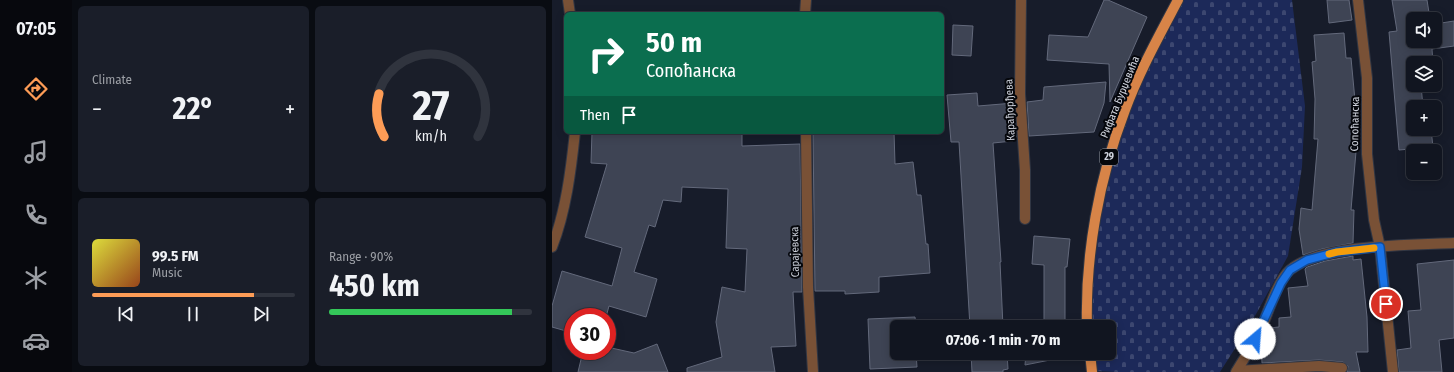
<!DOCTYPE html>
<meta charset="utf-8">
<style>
body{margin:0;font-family:"Fira Sans Condensed",sans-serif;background:#1a1e29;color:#f1f3f6;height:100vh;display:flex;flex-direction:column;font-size:15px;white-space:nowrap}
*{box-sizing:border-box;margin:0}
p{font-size:13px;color:#9c9fa5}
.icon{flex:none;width:22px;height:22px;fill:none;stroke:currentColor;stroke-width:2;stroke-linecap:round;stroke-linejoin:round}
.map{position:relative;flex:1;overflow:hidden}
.panel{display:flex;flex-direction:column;gap:6px;padding:6px;background:#090c12;width:480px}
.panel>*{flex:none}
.top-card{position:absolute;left:12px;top:12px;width:380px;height:122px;border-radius:6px;box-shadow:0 2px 10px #0003,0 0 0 1px #30343e;background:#0b6e4f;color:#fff;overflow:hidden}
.buttons{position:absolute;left:854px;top:12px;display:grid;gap:8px}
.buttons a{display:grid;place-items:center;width:36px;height:36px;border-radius:6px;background:#111520;box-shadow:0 2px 10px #0003,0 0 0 1px #30343e;font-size:20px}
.speed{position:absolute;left:12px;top:308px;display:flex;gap:8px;font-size:20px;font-weight:700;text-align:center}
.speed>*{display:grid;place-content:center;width:52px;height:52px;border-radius:50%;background:#111520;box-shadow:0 2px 10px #0003,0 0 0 1px #30343e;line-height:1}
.speed .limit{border:6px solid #d22;background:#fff;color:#111}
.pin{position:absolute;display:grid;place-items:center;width:34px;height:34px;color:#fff;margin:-17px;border:2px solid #fff;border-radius:50%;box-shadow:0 1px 4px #0007}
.me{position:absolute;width:44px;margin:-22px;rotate:27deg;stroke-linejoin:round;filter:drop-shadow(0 0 3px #0008)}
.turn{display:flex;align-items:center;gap:14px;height:84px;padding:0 16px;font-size:18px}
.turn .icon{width:52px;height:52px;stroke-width:2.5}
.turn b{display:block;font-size:28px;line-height:34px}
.then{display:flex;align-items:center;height:38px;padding:0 16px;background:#0003;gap:8px;font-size:15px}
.big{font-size:30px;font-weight:700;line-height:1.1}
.panel .tile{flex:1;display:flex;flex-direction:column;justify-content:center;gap:6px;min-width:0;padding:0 14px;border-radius:6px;background:#1a1e29}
.panel .dial{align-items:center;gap:0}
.dial svg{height:104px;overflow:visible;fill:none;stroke:#30343e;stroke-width:7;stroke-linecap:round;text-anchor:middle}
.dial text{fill:#f1f3f6;stroke:none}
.song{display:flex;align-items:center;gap:12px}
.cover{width:48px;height:48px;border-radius:6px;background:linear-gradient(135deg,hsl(60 70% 55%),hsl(20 70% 35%))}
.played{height:4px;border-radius:2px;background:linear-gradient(90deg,#fd9c56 80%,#30343e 80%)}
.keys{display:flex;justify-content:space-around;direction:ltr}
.heat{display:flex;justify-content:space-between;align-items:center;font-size:22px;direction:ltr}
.charge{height:6px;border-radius:3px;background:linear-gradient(90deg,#34c759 90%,#30343e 0)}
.panel .tiles{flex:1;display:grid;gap:6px;grid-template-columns:repeat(2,1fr)}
.trip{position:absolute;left:338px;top:320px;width:226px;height:40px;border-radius:6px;background:#111520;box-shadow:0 2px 10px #0003,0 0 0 1px #30343e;font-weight:700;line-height:40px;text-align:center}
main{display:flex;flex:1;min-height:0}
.menu{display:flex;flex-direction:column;width:72px;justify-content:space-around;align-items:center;background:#07080d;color:#9c9fa5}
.menu .icon{width:28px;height:28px}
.menu .selected{color:#fd9c56}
.menu b{font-size:18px;color:#f1f3f6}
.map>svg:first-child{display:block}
.cemetery{fill:url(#cemetery-stones)}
.building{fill:#3e4454;stroke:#63697b}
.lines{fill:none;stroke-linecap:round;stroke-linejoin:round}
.service-casing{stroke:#313643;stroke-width:12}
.minor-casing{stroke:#313643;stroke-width:12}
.tertiary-casing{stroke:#313643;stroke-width:12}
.primary-casing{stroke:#313643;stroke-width:12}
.service{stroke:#795136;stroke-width:10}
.minor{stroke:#795136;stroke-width:10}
.tertiary{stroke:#795136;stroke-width:10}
.primary{stroke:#d78448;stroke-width:10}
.route-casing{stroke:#114b97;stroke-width:10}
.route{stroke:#1a73e8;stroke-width:7}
.slow{stroke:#f59e0b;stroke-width:7}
.labels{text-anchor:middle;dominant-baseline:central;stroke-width:4;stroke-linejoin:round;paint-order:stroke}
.shield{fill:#05070c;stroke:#92969e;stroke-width:1}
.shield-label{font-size:10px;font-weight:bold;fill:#cfd3dd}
.street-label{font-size:11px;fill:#cfd3dd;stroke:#05070c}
</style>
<main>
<nav class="menu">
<b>07:05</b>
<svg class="icon selected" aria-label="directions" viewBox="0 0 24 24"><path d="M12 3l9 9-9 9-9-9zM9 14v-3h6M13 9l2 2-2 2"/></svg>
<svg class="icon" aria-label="music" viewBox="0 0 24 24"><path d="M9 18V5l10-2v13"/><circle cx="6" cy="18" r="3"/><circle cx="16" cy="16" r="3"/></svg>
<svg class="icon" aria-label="phone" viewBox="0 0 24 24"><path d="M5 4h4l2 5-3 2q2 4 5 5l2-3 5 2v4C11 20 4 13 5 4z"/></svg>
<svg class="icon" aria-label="climate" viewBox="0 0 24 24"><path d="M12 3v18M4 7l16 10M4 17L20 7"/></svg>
<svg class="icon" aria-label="car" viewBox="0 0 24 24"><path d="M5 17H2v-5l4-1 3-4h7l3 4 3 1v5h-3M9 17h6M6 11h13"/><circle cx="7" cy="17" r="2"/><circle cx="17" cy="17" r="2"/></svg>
</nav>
<section class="panel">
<div class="tiles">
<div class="tile"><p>Climate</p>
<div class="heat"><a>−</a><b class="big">22°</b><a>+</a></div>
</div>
<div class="tile dial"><svg viewBox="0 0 100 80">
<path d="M14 69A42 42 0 1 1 86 69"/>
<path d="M14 69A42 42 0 0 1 10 36" stroke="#fd9c56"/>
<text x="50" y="56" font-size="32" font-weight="700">27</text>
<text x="50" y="72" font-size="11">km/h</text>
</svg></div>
<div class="tile">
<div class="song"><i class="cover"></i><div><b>99.5 FM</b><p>Music</p></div></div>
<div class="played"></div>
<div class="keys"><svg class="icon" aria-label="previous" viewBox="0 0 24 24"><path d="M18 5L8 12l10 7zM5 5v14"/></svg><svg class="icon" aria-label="pause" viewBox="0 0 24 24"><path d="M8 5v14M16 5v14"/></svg><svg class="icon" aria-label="next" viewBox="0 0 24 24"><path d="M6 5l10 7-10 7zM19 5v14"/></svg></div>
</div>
<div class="tile"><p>Range · 90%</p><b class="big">450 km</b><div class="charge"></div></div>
</div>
</section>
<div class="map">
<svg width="902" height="372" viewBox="0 0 902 372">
<defs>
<pattern id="cemetery-stones" width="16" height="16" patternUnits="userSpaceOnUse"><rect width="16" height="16" fill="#1c2959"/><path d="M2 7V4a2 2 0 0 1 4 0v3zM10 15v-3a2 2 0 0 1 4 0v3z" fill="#3c4770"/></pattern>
</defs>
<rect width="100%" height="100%" fill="#171c2a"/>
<path class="cemetery" d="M 626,0 L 740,0 L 753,106 L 750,167 L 736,256 L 698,325 L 668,372 L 566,372 L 540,371 L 538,353 L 557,353 L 557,327 L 535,327 L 534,297 L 557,156 Z"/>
<g class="building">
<path d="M 552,0 L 556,0 L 595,17 L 558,102 L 557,64 L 495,60 L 497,35 L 536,37 Z"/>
<path d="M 775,0 L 797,0 L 800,20 L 777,23 Z"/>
<path d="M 840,0 L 875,0 L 878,19 L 861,19 L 861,41 L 883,41 L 883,24 L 902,21 L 902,46 L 880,49 L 881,63 L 861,63 L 861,85 L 869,85 L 871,107 L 861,107 L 861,129 L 879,129 L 881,147 L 847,150 L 837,32 L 845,31 Z"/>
<path d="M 401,25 L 421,26 L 419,56 L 400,55 Z"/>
<path d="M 792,33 L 794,58 L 799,58 L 804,111 L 807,111 L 806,140 L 805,140 L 799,210 L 802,210 L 801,243 L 770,249 L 751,255 L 747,229 L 749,208 L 760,210 L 766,139 L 762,139 L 763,99 L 760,62 L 764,61 L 762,35 Z"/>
<path d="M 554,82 L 552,103 L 542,132 L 477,136 L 475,102 L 491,100 L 492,87 Z"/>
<path d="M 425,93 L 426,106 L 462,103 L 464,137 L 461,138 L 461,141 L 441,143 L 449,262 L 448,262 L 451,327 L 418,327 L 407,142 L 399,142 L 395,95 Z"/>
<path d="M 40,132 L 190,132 L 190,146 L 248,144 L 250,292 L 241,292 L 244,346 L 219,347 L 223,372 L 135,372 L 135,368 L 170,357 L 164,322 L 170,287 L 193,292 L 195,249 L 174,248 L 176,189 L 130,187 L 129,202 L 111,200 L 103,227 L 97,225 L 82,272 L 105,279 L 94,317 L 57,306 L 54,317 L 21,317 L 21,333 L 0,327 L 0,306 L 10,271 L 60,286 L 70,248 L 33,237 L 55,164 L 39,163 Z"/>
<path d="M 290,132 L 342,132 L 343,164 L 361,162 L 365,195 L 369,195 L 374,244 L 376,244 L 378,273 L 327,277 L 327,292 L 293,294 L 293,291 L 263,291 L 261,134 Z"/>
<path d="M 482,236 L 518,239 L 515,267 L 513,267 L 513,327 L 475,327 L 476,324 L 492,321 L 492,265 L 480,264 Z"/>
<path d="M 801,256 L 801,260 L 809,259 L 815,317 L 816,352 L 804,352 L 808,372 L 795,372 L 796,366 L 791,362 L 767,360 L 710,363 L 709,344 L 709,342 L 717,342 L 717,328 L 727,327 L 727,318 L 739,317 L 736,288 L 756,286 L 753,269 L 755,267 L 773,261 Z"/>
<path d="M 902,260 L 902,338 L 887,340 L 890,372 L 847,372 L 845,350 L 859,348 L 856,311 L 869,310 L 865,264 Z"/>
<path d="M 363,317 L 364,327 L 345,327 L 345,353 L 364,353 L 365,367 L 318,369 L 316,319 Z"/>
<path d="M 105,344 L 116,372 L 26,372 L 31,351 L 55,351 L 55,347 L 82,353 Z"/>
<path d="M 419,353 L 455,353 L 456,369 L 451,370 L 451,372 L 420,372 Z"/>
<path d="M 474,353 L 518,353 L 518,356 L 473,365 Z"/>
</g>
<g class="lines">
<g class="service-casing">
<path id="service" d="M 685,371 L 767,366 L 790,368"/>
</g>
<g class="minor-casing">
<g id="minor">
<path d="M 469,0 L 468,94 L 473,170 L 473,219"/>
<path d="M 806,0 L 815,78 L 815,154 L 822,220 L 828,247 L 841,372"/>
<path d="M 253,14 L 254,0"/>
<path d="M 254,132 L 256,287 L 261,372"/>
<path d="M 684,372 C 693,357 703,342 710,327 C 716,312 726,280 738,270 C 769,244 861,245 902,243"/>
</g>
</g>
<g class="tertiary-casing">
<g id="tertiary">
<path d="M 16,0 L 18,14"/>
<path d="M 0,247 C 14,211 19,170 23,132"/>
</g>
</g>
<g class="primary-casing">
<g id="primary">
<path d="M 535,327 C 533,255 547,178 573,110 C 587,72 607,36 626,0"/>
<path d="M 538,353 L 540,372"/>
</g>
</g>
<use href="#service" class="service"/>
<use href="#minor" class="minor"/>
<use href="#tertiary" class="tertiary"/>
<use href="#primary" class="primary"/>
</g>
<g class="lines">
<g class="route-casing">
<path id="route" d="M 703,339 L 729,283 L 738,270 L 755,260 L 785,252 L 828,247 L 834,304"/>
</g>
<use href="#route" class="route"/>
<path class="slow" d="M 777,254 L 785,252 L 822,248"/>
</g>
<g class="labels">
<rect class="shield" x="548" y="149" width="18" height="16" rx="3"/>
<g class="shield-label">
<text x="557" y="157">29</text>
</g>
<g class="street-label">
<text transform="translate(568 97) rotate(-68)">Рифата Бурџевића</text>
<text transform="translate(458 110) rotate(-92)">Карађорђева</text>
<text transform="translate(803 124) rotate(-89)">Сопоћанска</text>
<text transform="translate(243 252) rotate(-91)">Сарајевска</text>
</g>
</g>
</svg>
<div class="buttons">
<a><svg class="icon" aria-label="sound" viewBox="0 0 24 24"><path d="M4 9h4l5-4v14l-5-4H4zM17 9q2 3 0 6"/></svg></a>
<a><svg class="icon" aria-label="layers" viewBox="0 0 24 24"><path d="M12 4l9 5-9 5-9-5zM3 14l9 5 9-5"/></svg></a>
<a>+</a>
<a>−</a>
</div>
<div class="speed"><div class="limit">30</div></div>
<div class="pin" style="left:834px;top:304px;background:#d93025"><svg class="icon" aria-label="arrive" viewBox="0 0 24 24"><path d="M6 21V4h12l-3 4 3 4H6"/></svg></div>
<svg class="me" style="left:703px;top:339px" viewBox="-20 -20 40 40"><circle r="19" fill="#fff"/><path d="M0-13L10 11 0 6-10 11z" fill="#1a73e8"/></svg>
<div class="trip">07:06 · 1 min · 70 m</div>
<div class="top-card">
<div class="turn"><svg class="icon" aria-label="right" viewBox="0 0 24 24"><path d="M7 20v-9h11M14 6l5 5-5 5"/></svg><div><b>50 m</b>Сопоћанска</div></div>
<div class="then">Then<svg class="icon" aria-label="arrive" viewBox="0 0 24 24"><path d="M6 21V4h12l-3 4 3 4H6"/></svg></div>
</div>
</div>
</main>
